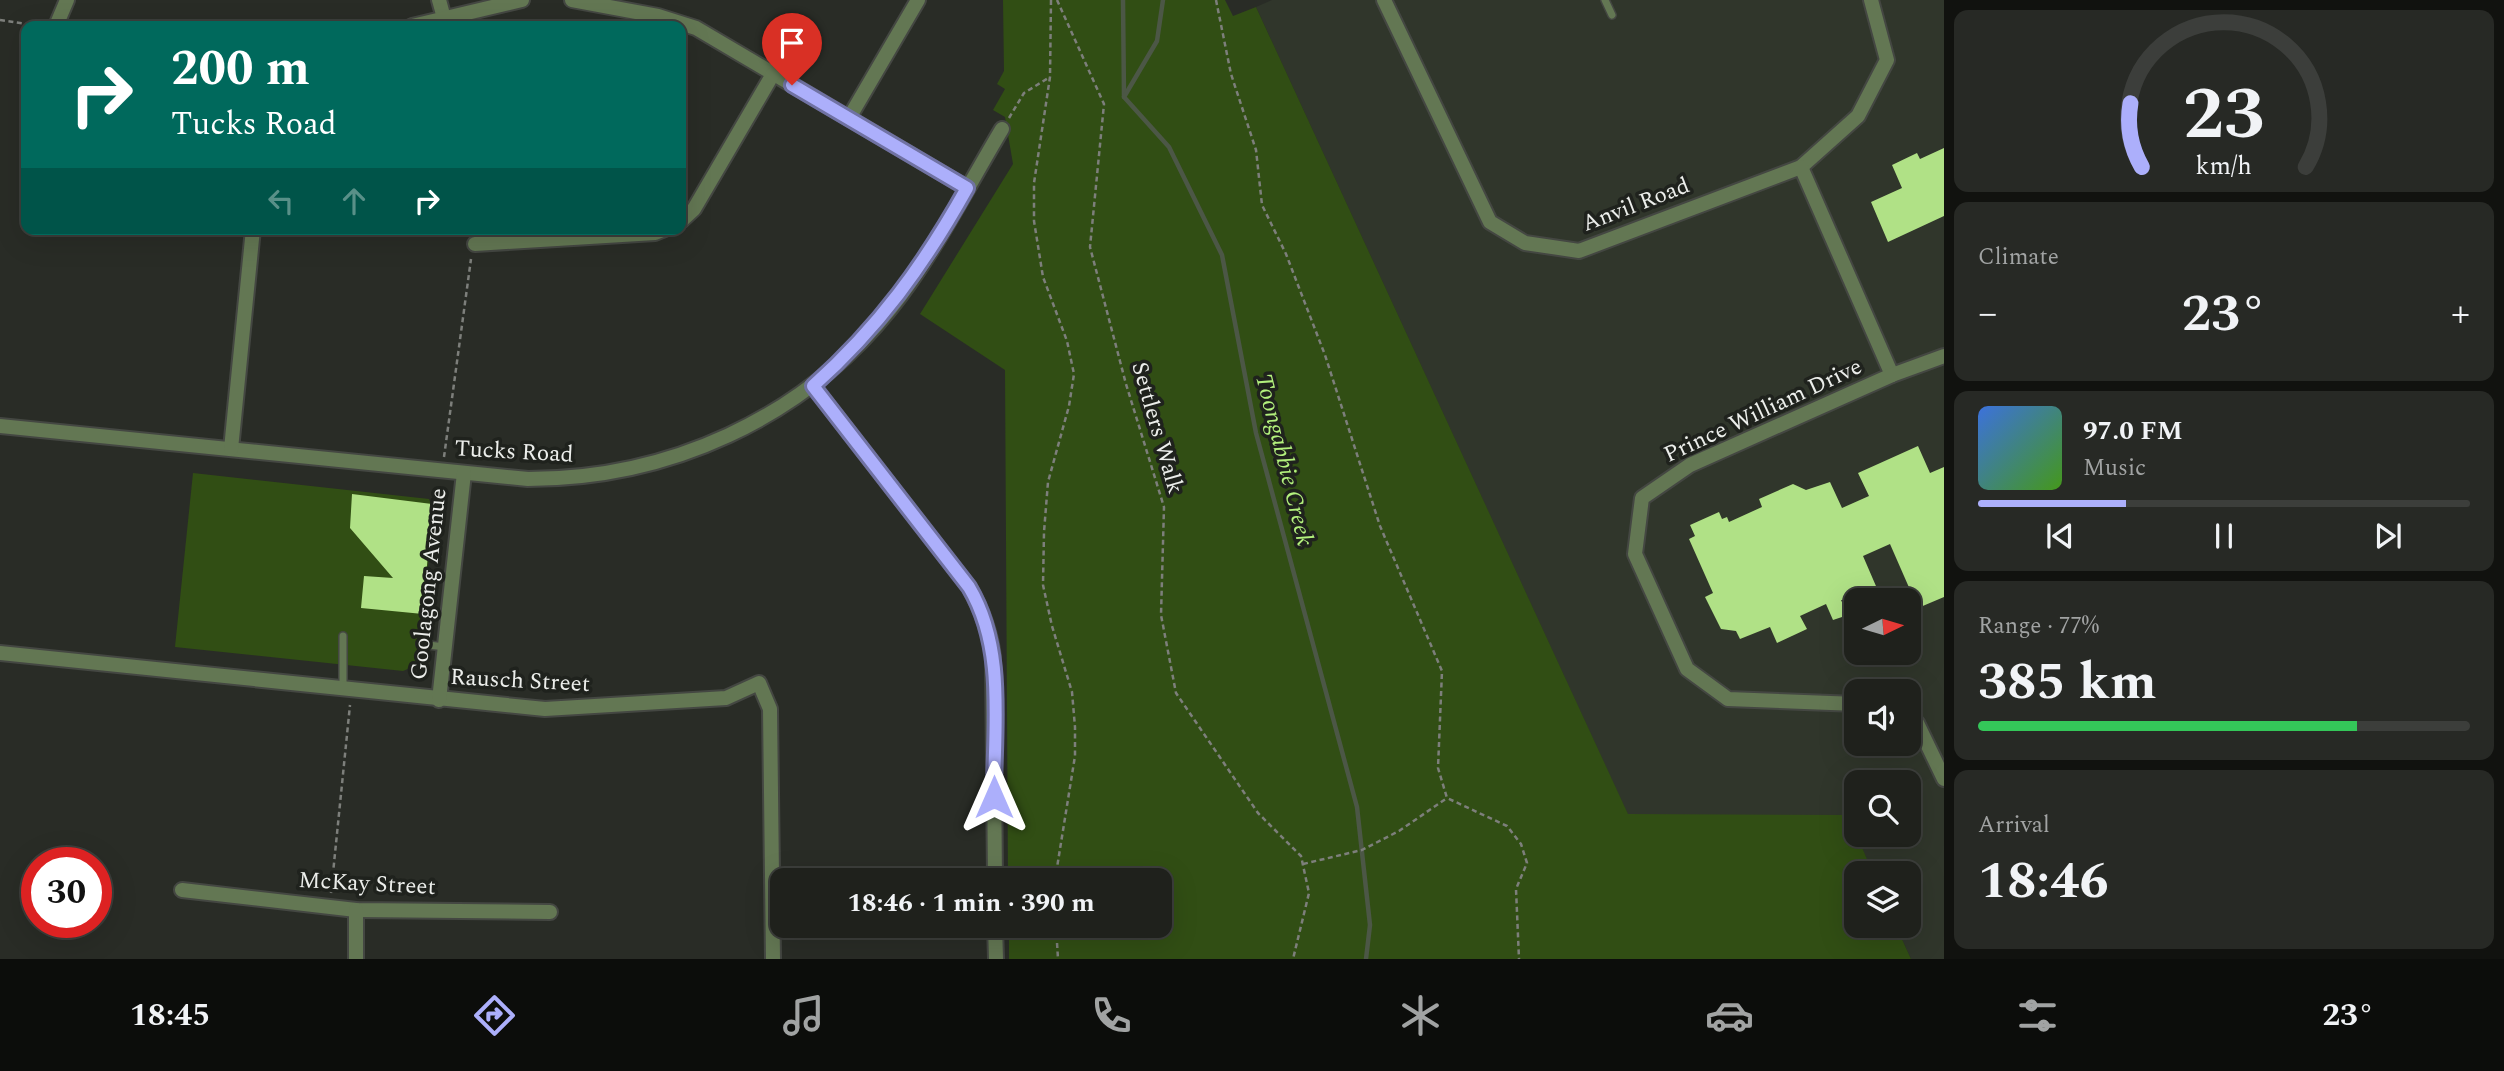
<!DOCTYPE html>
<meta charset="utf-8">
<style>
body{margin:0;font-family:Spectral,serif;background:#272925;color:#f1f3f6;height:100vh;display:flex;flex-direction:column;font-size:26px;white-space:nowrap}
*{box-sizing:border-box;margin:0}
p{font-size:23px;color:#a1a3a3}
.icon{flex:none;width:38px;height:38px;fill:none;stroke:currentColor;stroke-width:2;stroke-linecap:round;stroke-linejoin:round}
.map{position:relative;flex:1;overflow:hidden}
.drawer{display:flex;flex-direction:column;gap:10px;padding:10px;background:#11120f;width:560px}
.drawer>*{flex:none}
.guide{position:absolute;left:21px;top:21px;width:665px;height:214px;border-radius:14px;box-shadow:0 7px 28px #0002,0 0 0 2px #3c3e3b;background:#00695c;color:#fff;overflow:hidden}
.needle{width:46px;rotate:85deg}
.buttons{position:absolute;left:1844px;top:588px;display:grid;gap:14px}
.buttons a{display:grid;place-items:center;width:77px;height:77px;border-radius:14px;background:#1f211c;box-shadow:0 7px 28px #0002,0 0 0 2px #3c3e3b;font-size:35px}
.speed{position:absolute;left:21px;top:847px;display:flex;gap:14px;font-size:35px;font-weight:700;text-align:center}
.speed>*{display:grid;place-content:center;width:91px;height:91px;border-radius:50%;background:#1f211c;box-shadow:0 7px 28px #0002,0 0 0 2px #3c3e3b;line-height:1}
.speed .limit{border:10px solid #d22;background:#fff;color:#111}
.pin{position:absolute;display:grid;place-items:center;width:60px;height:60px;color:#fff;margin:-72px -30px;border-radius:50% 50% 50% 0;rotate:-45deg;box-shadow:0 0 7px #0007}
.pin .icon{rotate:45deg}
.me{position:absolute;width:77px;margin:-38px;rotate:0deg;stroke-linejoin:round;filter:drop-shadow(0 0 5px #0008)}
.turn{display:flex;align-items:center;gap:24px;height:147px;padding:0 35px;font-size:32px}
.turn .icon{width:91px;height:91px;stroke-width:2.5}
.turn b{display:block;font-size:49px;line-height:60px}
.lanes{display:flex;align-items:center;height:66px;padding:0 35px;background:#0003;justify-content:center;gap:35px;direction:ltr}
.lanes .off{opacity:.35}
.big{font-size:52px;font-weight:700;line-height:1.1}
.drawer .tile{flex:1;display:flex;flex-direction:column;justify-content:center;gap:10px;min-width:0;padding:0 24px;border-radius:14px;background:#272925}
.drawer .dial{align-items:center;gap:0}
.dial svg{height:182px;overflow:visible;fill:none;stroke:#3c3e3b;stroke-width:7;stroke-linecap:round;text-anchor:middle}
.dial text{fill:#f1f3f6;stroke:none}
.song{display:flex;align-items:center;gap:21px}
.cover{width:84px;height:84px;border-radius:10px;background:linear-gradient(135deg,hsl(220 70% 55%),hsl(100 70% 35%))}
.played{height:7px;border-radius:4px;background:linear-gradient(90deg,#acaffb 30%,#3c3e3b 30%)}
.keys{display:flex;justify-content:space-around;direction:ltr}
.heat{display:flex;justify-content:space-between;align-items:center;font-size:38px;direction:ltr}
.charge{height:10px;border-radius:5px;background:linear-gradient(90deg,#34c759 77%,#3c3e3b 0)}
.trip{position:absolute;left:770px;top:868px;width:402px;height:70px;border-radius:14px;background:#1f211c;box-shadow:0 7px 28px #0002,0 0 0 2px #3c3e3b;font-weight:700;line-height:70px;text-align:center}
.tabs{display:flex;height:112px;justify-content:space-around;align-items:center;background:#0c0d0b;color:#a1a3a3}
.tabs .icon{width:49px;height:49px}
.tabs .active{color:#acaffb}
.tabs b{font-size:32px;color:#f1f3f6}
main{display:flex;flex:1;min-height:0}
.map>svg:first-child{display:block}
.built{fill:#30362b;fill-rule:evenodd}
.green{fill:#314e14}
.lines{fill:none;stroke-linecap:round;stroke-linejoin:round}
.stream{stroke:#4c5746;stroke-width:4.5}
.building{fill:#b0e186}
.lane-casing{stroke:#444742;stroke-width:10}
.street-casing{stroke:#444742;stroke-width:18}
.path{stroke:#7d7f7b;stroke-width:2.5;stroke-dasharray:5 3.5;stroke-linecap:butt}
.lane{stroke:#637753;stroke-width:7}
.street{stroke:#637753;stroke-width:14}
.route-casing{stroke:#7072a3;stroke-width:18}
.route{stroke:#acaffb;stroke-width:12}
.labels{text-anchor:middle;dominant-baseline:central;stroke-width:7;stroke-linejoin:round;paint-order:stroke}
.street-label{font-size:23px;fill:#eceeeb;stroke:#1f221d}
.water-label{font-size:24px;font-style:italic;fill:#b3f17d;stroke:#1f221d}
</style>
<main>
<div class="map">
<svg width="1944" height="959" viewBox="0 0 1944 959">
<rect width="100%" height="100%" fill="#292c26"/>
<path class="built" d="M 1272,0 L 1944,0 L 1944,959 L 1911,959 L 1896,926 L 1909,926 L 1909,873 L 1873,873 L 1847,815 L 1628,815 L 1256,7 ZM 1857,600 L 1909,600 L 1909,653 L 1857,653 ZM 1857,691 L 1909,691 L 1909,744 L 1857,744 ZM 1857,782 L 1909,782 L 1909,835 L 1857,835 Z"/>
<g class="green">
<path d="M 1003,0 L 1225,0 L 1233,16 L 1256,7 L 1628,814 L 1848,815 L 1873,873 L 1857,873 L 1857,926 L 1896,926 L 1911,959 L 1009,959 L 1009,926 L 1160,926 L 1160,880 L 1008,880 L 1005,370 L 920,314 L 1013,164 L 1005,117 L 993,110 L 1005,89 L 997,84 L 1004,71 Z"/>
<path d="M 193,473 L 429,499 L 434,512 L 417,665 L 403,671 L 175,647 Z"/>
</g>
<g class="lines">
<g class="stream">
<path d="M 1123,0 L 1124,97"/>
<path d="M 1163,0 L 1157,41 L 1124,97 L 1169,147 L 1222,255 L 1256,433 L 1357,807 L 1370,925 L 1366,959"/>
</g>
</g>
<g class="building">
<path d="M 1944,148 L 1944,216 L 1888,242 L 1871,202 L 1902,188 L 1892,165 L 1917,153 L 1920,159 Z"/>
<path d="M 1918,446 L 1930,473 L 1944,467 L 1944,597 L 1918,608 L 1890,544 L 1863,556 L 1882,600 L 1841,600 L 1848,615 L 1833,620 L 1826,604 L 1800,616 L 1807,629 L 1777,643 L 1770,627 L 1740,639 L 1736,631 L 1721,629 L 1705,597 L 1713,593 L 1689,539 L 1695,536 L 1690,525 L 1719,512 L 1722,519 L 1727,517 L 1729,522 L 1762,507 L 1759,499 L 1793,484 L 1806,490 L 1830,482 L 1842,508 L 1869,496 L 1858,473 Z"/>
<path d="M 352,494 L 432,504 L 423,614 L 361,608 L 364,576 L 393,578 L 350,528 Z"/>
</g>
<g class="lines">
<g class="lane-casing">
<g id="lane">
<path d="M 1605,0 L 1612,15"/>
<path d="M 420,644 L 445,647"/>
<path d="M 343,688 L 343,636"/>
</g>
</g>
<g class="street-casing">
<g id="street">
<path d="M 439,0 L 444,18"/>
<path d="M 572,0 L 658,16 L 696,28 L 967,188"/>
<path d="M 1384,0 L 1490,222 L 1525,243 L 1579,251 L 1801,167 L 1858,116 L 1887,60 L 1871,0"/>
<path d="M 56,26 L 67,0"/>
<path d="M 412,26 L 522,0"/>
<path d="M 849,118 L 918,0"/>
<path d="M 1801,167 L 1892,375"/>
<path d="M 681,221 L 694,209 L 773,74"/>
<path d="M 475,244 L 655,233 L 665,229"/>
<path d="M 813,386 L 969,587 C 982,610 990,631 993,657 L 995,880"/>
<path d="M 0,426 L 528,479 C 668,479 802,419 890,309 C 934,254 966,189 1002,129"/>
<path d="M 231,449 L 253,229"/>
<path d="M 0,653 L 545,709 L 726,698 L 759,683 L 770,709 L 773,959"/>
<path d="M 439,700 L 464,473"/>
<path d="M 1857,704 L 1728,699 L 1687,669 L 1635,554 L 1642,498 L 1690,465 L 1892,375 L 1944,356"/>
<path d="M 1909,719 L 1917,723 L 1944,779"/>
<path d="M 182,890 L 356,910 L 550,912"/>
<path d="M 356,910 L 356,959"/>
<path d="M 995,926 L 996,959"/>
</g>
</g>
<g class="path">
<path d="M 1051,0 L 1050,77 L 1034,183 L 1034,221 L 1043,277 L 1067,341 L 1074,374 L 1069,406 L 1048,482 L 1044,532 L 1043,585 L 1052,626 L 1072,692 L 1075,727 L 1075,756 L 1055,880"/>
<path d="M 1057,0 L 1104,104 L 1090,247 L 1126,384 L 1164,507 L 1161,615 L 1176,693 L 1258,813 L 1301,856 L 1309,893 L 1293,959"/>
<path d="M 1216,0 L 1231,74 L 1256,150 L 1262,205 L 1286,254 L 1325,355 L 1380,526 L 1442,671 L 1438,768 L 1447,798 L 1507,826 L 1521,844 L 1527,863 L 1516,889 L 1519,959"/>
<path d="M 0,20 L 39,26"/>
<path d="M 1009,118 L 1024,93 L 1050,77"/>
<path d="M 444,457 L 471,259"/>
<path d="M 1303,864 L 1362,850 L 1399,831 L 1447,798"/>
<path d="M 331,893 L 350,705"/>
<path d="M 1056,926 L 1058,959"/>
</g>
<use href="#lane" class="lane"/>
<use href="#street" class="street"/>
</g>
<g class="lines">
<g class="route-casing">
<path id="route" d="M 792,85 L 967,188 C 924,265 879,327 813,386 L 969,587 C 1006,649 994,726 994,797"/>
</g>
<use href="#route" class="route"/>
</g>
<g class="labels">
<g class="street-label">
<text transform="translate(1636 205) rotate(-21)">Anvil Road</text>
<text transform="translate(1763 411) rotate(-25)">Prince William Drive</text>
<text transform="translate(1157 428) rotate(74)">Settlers Walk</text>
<text transform="translate(514 452) rotate(3)">Tucks Road</text>
<text transform="translate(429 584) rotate(-84)">Goolagong Avenue</text>
<text transform="translate(520 681) rotate(3)">Rausch Street</text>
<text transform="translate(367 884) rotate(3)">McKay Street</text>
</g>
<g class="water-label">
<text transform="translate(1284 460) rotate(76)">Toongabbie Creek</text>
</g>
</g>
</svg>
<div class="buttons">
<a><svg class="needle" viewBox="-14 -14 28 28"><path d="M0-13l5 13h-10z" fill="#e53935"/><path d="M0 13l5-13h-10z" fill="#a1a3a3"/></svg></a>
<a><svg class="icon" aria-label="sound" viewBox="0 0 24 24"><path d="M4 9h4l5-4v14l-5-4H4zM17 9q2 3 0 6"/></svg></a>
<a><svg class="icon" aria-label="search" viewBox="0 0 24 24"><circle cx="10" cy="10" r="6"/><path d="M15 15l6 6"/></svg></a>
<a><svg class="icon" aria-label="layers" viewBox="0 0 24 24"><path d="M12 4l9 5-9 5-9-5zM3 14l9 5 9-5"/></svg></a>
</div>
<div class="speed"><div class="limit">30</div></div>
<div class="pin" style="left:792px;top:85px;background:#d93025"><svg class="icon" aria-label="arrive" viewBox="0 0 24 24"><path d="M6 21V4h12l-3 4 3 4H6"/></svg></div>
<svg class="me" style="left:994px;top:797px" viewBox="-20 -20 40 40"><path d="M0-17L14 15 0 8-14 15z" fill="#acaffb" stroke="#fff" stroke-width="4"/></svg>
<div class="trip">18:46 · 1 min · 390 m</div>
<div class="guide">
<div class="turn"><svg class="icon" aria-label="right" viewBox="0 0 24 24"><path d="M7 20v-9h11M14 6l5 5-5 5"/></svg><div><b>200 m</b>Tucks Road</div></div>
<div class="lanes"><svg class="icon off" aria-label="left" viewBox="0 0 24 24"><path d="M17 20v-9H6M10 6l-5 5 5 5"/></svg><svg class="icon off" aria-label="ahead" viewBox="0 0 24 24"><path d="M12 20V5M6 11l6-6 6 6"/></svg><svg class="icon" aria-label="right" viewBox="0 0 24 24"><path d="M7 20v-9h11M14 6l5 5-5 5"/></svg></div>
</div>
</div>
<section class="drawer">
<div class="tile dial"><svg viewBox="0 0 100 80">
<path d="M14 69A42 42 0 1 1 86 69"/>
<path d="M14 69A42 42 0 0 1 9 41" stroke="#acaffb"/>
<text x="50" y="56" font-size="32" font-weight="700">23</text>
<text x="50" y="72" font-size="11">km/h</text>
</svg></div>
<div class="tile"><p>Climate</p>
<div class="heat"><a>−</a><b class="big">23°</b><a>+</a></div>
</div>
<div class="tile">
<div class="song"><i class="cover"></i><div><b>97.0 FM</b><p>Music</p></div></div>
<div class="played"></div>
<div class="keys"><svg class="icon" aria-label="previous" viewBox="0 0 24 24"><path d="M18 5L8 12l10 7zM5 5v14"/></svg><svg class="icon" aria-label="pause" viewBox="0 0 24 24"><path d="M8 5v14M16 5v14"/></svg><svg class="icon" aria-label="next" viewBox="0 0 24 24"><path d="M6 5l10 7-10 7zM19 5v14"/></svg></div>
</div>
<div class="tile"><p>Range · 77%</p><b class="big">385 km</b><div class="charge"></div></div>
<div class="tile"><p>Arrival</p><b class="big">18:46</b></div>
</section>
</main>
<nav class="tabs">
<b>18:45</b>
<svg class="icon active" aria-label="directions" viewBox="0 0 24 24"><path d="M12 3l9 9-9 9-9-9zM9 14v-3h6M13 9l2 2-2 2"/></svg>
<svg class="icon" aria-label="music" viewBox="0 0 24 24"><path d="M9 18V5l10-2v13"/><circle cx="6" cy="18" r="3"/><circle cx="16" cy="16" r="3"/></svg>
<svg class="icon" aria-label="phone" viewBox="0 0 24 24"><path d="M5 4h4l2 5-3 2q2 4 5 5l2-3 5 2v4C11 20 4 13 5 4z"/></svg>
<svg class="icon" aria-label="climate" viewBox="0 0 24 24"><path d="M12 3v18M4 7l16 10M4 17L20 7"/></svg>
<svg class="icon" aria-label="car" viewBox="0 0 24 24"><path d="M5 17H2v-5l4-1 3-4h7l3 4 3 1v5h-3M9 17h6M6 11h13"/><circle cx="7" cy="17" r="2"/><circle cx="17" cy="17" r="2"/></svg>
<svg class="icon" aria-label="filters" viewBox="0 0 24 24"><path d="M4 7h16M4 17h16"/><circle cx="9" cy="7" r="2"/><circle cx="15" cy="17" r="2"/></svg>
<b>23°</b>
</nav>
